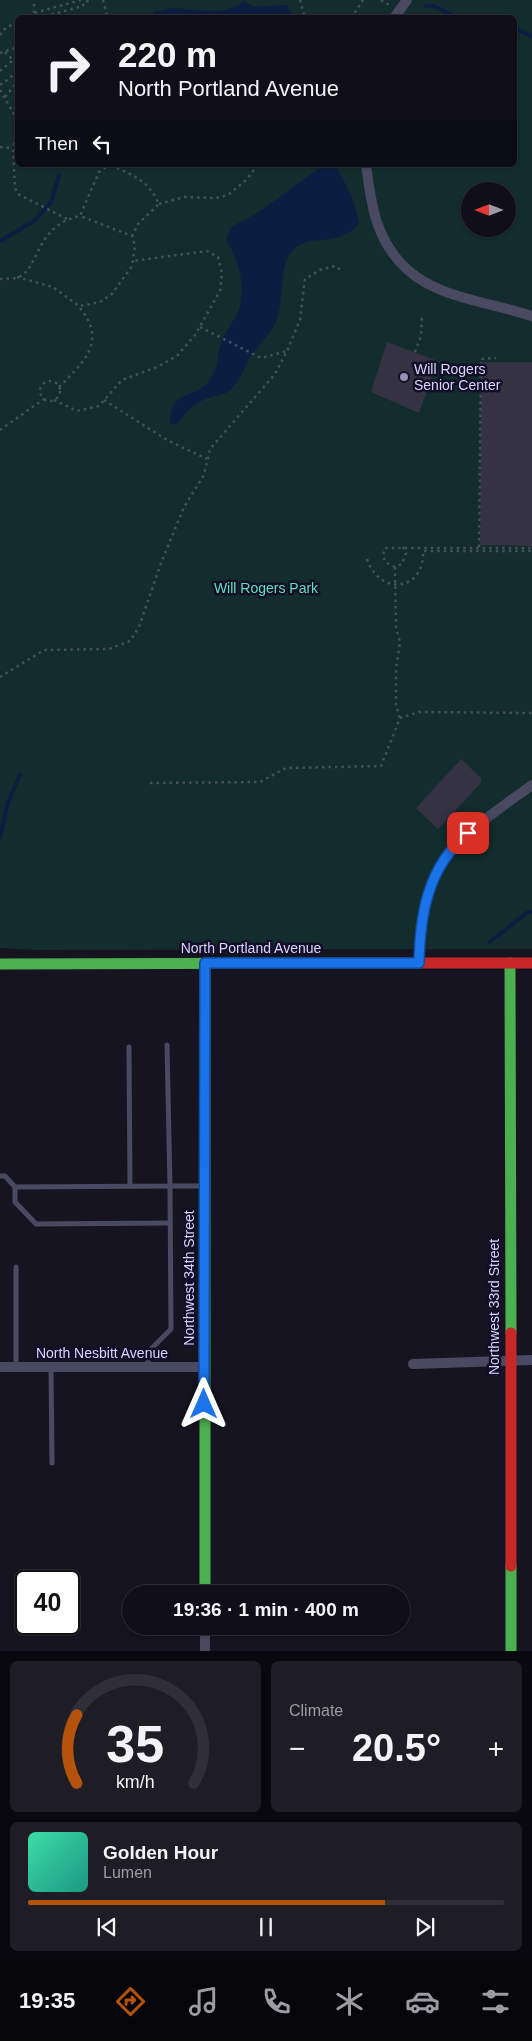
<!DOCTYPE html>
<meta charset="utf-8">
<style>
body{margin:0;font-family:Arial,sans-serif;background:#1e1d26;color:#f1f3f6;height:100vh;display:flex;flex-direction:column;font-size:19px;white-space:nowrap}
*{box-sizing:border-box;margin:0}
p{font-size:16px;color:#9c9ca2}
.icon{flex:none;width:28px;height:28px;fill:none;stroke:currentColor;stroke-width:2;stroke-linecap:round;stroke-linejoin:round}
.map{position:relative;height:1651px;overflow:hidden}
.details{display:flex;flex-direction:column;gap:10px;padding:10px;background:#09080e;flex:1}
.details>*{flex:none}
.top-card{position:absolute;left:15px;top:15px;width:502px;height:152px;border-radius:8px;box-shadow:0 1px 4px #0004,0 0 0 1px #302f38;background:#100f19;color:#f1f3f6;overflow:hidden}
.needle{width:32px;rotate:270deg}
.controls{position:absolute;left:461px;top:182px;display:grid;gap:10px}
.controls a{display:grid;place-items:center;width:55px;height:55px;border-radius:50%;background:#100f19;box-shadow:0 1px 4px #0004,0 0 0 1px #302f38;font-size:25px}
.speed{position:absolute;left:15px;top:1570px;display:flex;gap:10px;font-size:25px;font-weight:700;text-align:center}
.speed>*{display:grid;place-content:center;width:65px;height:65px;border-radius:50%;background:#100f19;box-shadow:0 1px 4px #0004,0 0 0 1px #302f38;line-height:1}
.speed .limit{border:2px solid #111;border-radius:8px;background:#fff;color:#111}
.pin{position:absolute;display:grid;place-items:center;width:42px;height:42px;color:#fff;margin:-21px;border-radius:10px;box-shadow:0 2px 8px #0006}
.me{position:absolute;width:55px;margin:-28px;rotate:0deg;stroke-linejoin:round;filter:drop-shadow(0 0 4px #0008)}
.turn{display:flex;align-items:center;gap:18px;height:105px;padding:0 20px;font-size:22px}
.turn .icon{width:65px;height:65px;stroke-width:2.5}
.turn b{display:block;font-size:35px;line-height:42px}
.then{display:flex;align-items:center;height:48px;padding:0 20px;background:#0003;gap:10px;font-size:19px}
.big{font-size:38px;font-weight:700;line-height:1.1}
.details .tile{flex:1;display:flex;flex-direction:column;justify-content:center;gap:8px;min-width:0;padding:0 18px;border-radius:8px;background:#1e1d26}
.details .dial{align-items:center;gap:0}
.dial svg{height:130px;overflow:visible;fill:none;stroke:#302f38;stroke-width:7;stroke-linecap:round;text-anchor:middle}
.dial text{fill:#f1f3f6;stroke:none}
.song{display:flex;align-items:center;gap:15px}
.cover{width:60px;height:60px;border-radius:8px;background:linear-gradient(135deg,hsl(160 70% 55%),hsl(170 70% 35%))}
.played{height:5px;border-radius:2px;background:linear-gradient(90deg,#b45309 75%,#302f38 75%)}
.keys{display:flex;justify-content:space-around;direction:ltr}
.heat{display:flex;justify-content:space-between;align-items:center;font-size:28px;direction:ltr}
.details .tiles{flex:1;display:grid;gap:10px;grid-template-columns:1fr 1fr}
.tile:last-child{grid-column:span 2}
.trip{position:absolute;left:122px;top:1585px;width:288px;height:50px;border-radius:25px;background:#100f19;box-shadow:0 1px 4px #0004,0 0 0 1px #302f38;font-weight:700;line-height:50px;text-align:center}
.dock{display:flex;height:80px;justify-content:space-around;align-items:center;background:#06060a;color:#9c9ca2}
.dock .icon{width:35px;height:35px}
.dock .on{color:#b45309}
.dock b{font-size:22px;color:#f1f3f6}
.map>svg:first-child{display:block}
.green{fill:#132c2d;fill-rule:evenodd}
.water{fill:#0b1e41}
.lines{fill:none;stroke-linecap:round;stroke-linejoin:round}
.stream{stroke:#0b1e41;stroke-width:4}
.building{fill:#343243}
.path{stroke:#44505f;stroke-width:2.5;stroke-dasharray:2.5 4;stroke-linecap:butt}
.lane{stroke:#4a4962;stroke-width:5}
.street{stroke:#4a4962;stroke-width:10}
.fast{stroke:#4caf50;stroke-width:11}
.jam{stroke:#c62828;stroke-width:11}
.route-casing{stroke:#114b97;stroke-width:12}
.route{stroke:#1a73e8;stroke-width:9}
.poi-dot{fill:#9591b1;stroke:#130f26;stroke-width:2}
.labels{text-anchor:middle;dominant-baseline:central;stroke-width:5;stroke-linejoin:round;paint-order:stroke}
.poi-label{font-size:14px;fill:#d9d4ff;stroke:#130f26;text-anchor:start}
.park-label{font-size:14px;fill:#5fe0c0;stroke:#130f26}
.street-label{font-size:14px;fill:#d9d4ff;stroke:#130f26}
</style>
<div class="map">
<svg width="532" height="1651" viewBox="0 0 532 1651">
<rect width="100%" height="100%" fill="#161421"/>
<path class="green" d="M 0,0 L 532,0 L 532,949 L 34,950 L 0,948 ZM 18,18 L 515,18 L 515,165 L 18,165 ZM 470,191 L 508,191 L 508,229 L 470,229 Z"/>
<g class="water">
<path d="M 244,1 L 254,7 L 287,5 L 292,17 L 151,17 L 155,11 C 163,12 168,8 174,8 C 194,9 228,17 244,1 Z"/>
<path d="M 325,165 L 335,166 C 347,185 355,201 359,224 C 338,248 311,233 294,249 C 276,265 287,308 272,329 C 266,338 257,346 251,356 C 243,368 241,381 229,391 C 225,394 220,395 215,396 C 197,401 187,408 177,425 L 170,423 C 170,389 193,400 208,382 C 222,363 215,360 221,343 C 225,333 231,325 236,316 C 248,293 240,261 226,240 L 232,226 C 266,212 293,184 325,165 Z"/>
</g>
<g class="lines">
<g class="stream">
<path d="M 426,6 L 434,6 L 457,18"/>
<path d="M 515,29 L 532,36"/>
<path d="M 0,241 L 34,221 L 51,202 L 59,175"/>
<path d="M 0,837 L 8,802 L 20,775"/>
<path d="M 490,942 L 528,912 L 532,912"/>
</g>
</g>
<g class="building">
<path d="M 387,342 L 438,361 L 419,413 L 371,392 Z"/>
<path d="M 481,362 L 532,362 L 532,546 L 480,545 Z"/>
<path d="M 461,759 L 481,778 L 481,783 L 438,829 L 416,808 Z"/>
</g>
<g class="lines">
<g class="path">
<path d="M 103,0 L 107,16"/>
<path d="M 300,0 L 305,18"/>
<path d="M 381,0 L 389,5"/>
<path d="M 34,13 L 34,2"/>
<path d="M 30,17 L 34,13 L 81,0"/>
<path d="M 39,18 L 83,6 L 84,2 L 93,0"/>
<path d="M 351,18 L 363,0"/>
<path d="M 0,35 L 3,30 L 18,21"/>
<path d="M 5,52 L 18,65"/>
<path d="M 0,53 L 18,47"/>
<path d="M 0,71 L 18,56"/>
<path d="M 0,85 L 10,78 L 18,68"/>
<path d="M 0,90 L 18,121"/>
<path d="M 5,97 L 18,81"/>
<path d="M 16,137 L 13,148 L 15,188 L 18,194 L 67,219"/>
<path d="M 17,137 L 14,132 L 18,129"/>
<path d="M 0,147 L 13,148"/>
<path d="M 111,165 C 134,176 147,179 159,204 L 138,224 L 132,236"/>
<path d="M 159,204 L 184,197 L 216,198 L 228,195 L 246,180 L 258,165"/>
<path d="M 17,277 L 53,287 L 79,306 L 100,302 L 112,294 L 132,266 L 135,246 L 132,236 L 80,216"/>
<path d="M 0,279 C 5,278 11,279 16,278 C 40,272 33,226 80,216 L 99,172 L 109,165"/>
<path d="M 200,327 L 261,358 L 287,351"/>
<path d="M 415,352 L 421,336 L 422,316"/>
<circle cx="50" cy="391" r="10"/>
<path d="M 59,387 C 84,362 108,341 79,307"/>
<path d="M 54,400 L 77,411 L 99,406 L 122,380 L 157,367 L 177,356 L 195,335 L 220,291 L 222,274 L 218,257 L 207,251 L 133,261"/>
<path d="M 104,400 L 167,440 L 207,459"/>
<path d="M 0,430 L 44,399"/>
<path d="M 403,547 L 406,553 L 402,564 L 395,567 L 385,562 L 383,555 L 385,548 L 532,548"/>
<path d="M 479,547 L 481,359 L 496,358"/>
<path d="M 367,559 C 380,597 425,591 423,551 L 532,551"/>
<path d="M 395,567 L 396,628 L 400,642 L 396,669 L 396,705 L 400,718"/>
<path d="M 0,677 L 44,650 L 109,649 L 130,641 L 139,627 L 161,563 L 184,507 L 204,475 L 210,449 L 275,374 L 287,351 L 300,320 L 305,279 L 320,270 L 335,266 L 341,270"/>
<path d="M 150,783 L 260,782 L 286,768 L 381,766 L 400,718 L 419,712 L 532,713"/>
</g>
<g class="lane">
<path d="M 129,1047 L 130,1186"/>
<path d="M 0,1176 L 5,1176 L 15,1187 L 170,1186 L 167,1045"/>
<path d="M 15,1187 L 15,1202 L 36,1224 L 170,1223"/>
<path d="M 16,1267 L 16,1367"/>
<path d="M 51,1367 L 52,1463"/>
<path d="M 147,1367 L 150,1350 L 171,1329 L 170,1186 L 202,1186"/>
</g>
<g class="street">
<path d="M 394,18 L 407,0"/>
<path d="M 366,165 C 369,185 371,207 378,225 C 404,297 469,296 532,316"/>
<path d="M 419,963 C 421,859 453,842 532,785"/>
<path d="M 413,1364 L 532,1360"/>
<path d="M 0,1367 L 204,1367"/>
<path d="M 205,1626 L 205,1651"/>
</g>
<g class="fast">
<path d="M 205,963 L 205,1594"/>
<path d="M 510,963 L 511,1333"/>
<path d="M 0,964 L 325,963"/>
<path d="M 511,1566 L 511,1651"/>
</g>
<g class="jam">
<path d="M 325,963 L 532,963"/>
<path d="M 511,1333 L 511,1566"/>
</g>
</g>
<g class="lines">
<g class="route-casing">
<path id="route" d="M 204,1404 L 205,963 L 419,963 C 420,913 428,867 468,833"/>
</g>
<use href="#route" class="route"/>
</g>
<circle class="poi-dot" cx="404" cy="377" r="5"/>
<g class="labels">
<g class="poi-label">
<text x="414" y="369">Will Rogers<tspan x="414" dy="16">Senior Center</tspan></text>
</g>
<g class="park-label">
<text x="266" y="588">Will Rogers Park</text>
</g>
<g class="street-label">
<text x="251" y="948">North Portland Avenue</text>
<text transform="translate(189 1278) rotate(-90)">Northwest 34th Street</text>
<text transform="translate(494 1307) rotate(-90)">Northwest 33rd Street</text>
<text x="102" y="1353">North Nesbitt Avenue</text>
</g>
</g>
</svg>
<div class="controls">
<a><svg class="needle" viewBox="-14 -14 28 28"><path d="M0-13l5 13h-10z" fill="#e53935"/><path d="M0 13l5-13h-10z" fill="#9c9ca2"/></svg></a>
</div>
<div class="speed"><div class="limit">40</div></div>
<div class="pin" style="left:468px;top:833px;background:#d93025"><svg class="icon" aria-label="arrive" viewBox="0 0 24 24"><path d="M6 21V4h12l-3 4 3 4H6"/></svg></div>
<svg class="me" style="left:204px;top:1404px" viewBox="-20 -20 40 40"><path d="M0-17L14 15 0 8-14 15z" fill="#1a73e8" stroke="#fff" stroke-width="4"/></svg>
<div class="trip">19:36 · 1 min · 400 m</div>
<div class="top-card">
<div class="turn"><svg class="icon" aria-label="right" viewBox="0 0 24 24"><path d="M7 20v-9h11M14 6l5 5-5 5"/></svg><div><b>220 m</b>North Portland Avenue</div></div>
<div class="then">Then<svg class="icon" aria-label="left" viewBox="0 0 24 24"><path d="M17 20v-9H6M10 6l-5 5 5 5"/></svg></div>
</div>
</div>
<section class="details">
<div class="tiles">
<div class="tile dial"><svg viewBox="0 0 100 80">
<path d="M14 69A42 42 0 1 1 86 69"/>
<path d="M14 69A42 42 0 0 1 14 27" stroke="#b45309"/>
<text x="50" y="56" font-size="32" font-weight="700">35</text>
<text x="50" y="72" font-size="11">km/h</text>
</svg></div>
<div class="tile"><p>Climate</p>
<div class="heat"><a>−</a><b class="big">20.5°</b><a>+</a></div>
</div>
<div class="tile">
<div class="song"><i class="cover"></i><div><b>Golden Hour</b><p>Lumen</p></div></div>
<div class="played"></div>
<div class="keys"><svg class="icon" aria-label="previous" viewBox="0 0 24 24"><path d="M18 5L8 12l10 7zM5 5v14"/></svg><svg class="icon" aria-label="pause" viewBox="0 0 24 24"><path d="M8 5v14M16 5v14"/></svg><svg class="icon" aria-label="next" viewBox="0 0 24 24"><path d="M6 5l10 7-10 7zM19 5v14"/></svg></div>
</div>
</div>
</section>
<nav class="dock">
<b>19:35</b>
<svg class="icon on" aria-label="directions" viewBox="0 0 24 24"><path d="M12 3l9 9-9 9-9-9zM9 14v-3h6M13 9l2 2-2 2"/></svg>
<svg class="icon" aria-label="music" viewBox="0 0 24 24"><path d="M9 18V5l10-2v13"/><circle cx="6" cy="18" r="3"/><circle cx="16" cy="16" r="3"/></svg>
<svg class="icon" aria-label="phone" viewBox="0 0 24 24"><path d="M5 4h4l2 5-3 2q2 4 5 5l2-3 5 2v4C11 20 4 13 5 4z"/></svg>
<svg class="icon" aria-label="climate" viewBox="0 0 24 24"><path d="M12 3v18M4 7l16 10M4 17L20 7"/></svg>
<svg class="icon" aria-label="car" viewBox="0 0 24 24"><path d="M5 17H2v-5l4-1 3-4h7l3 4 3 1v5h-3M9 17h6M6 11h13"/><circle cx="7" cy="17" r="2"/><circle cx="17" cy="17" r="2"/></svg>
<svg class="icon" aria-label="filters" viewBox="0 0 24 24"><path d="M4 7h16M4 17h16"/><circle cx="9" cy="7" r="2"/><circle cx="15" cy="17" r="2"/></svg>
</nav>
